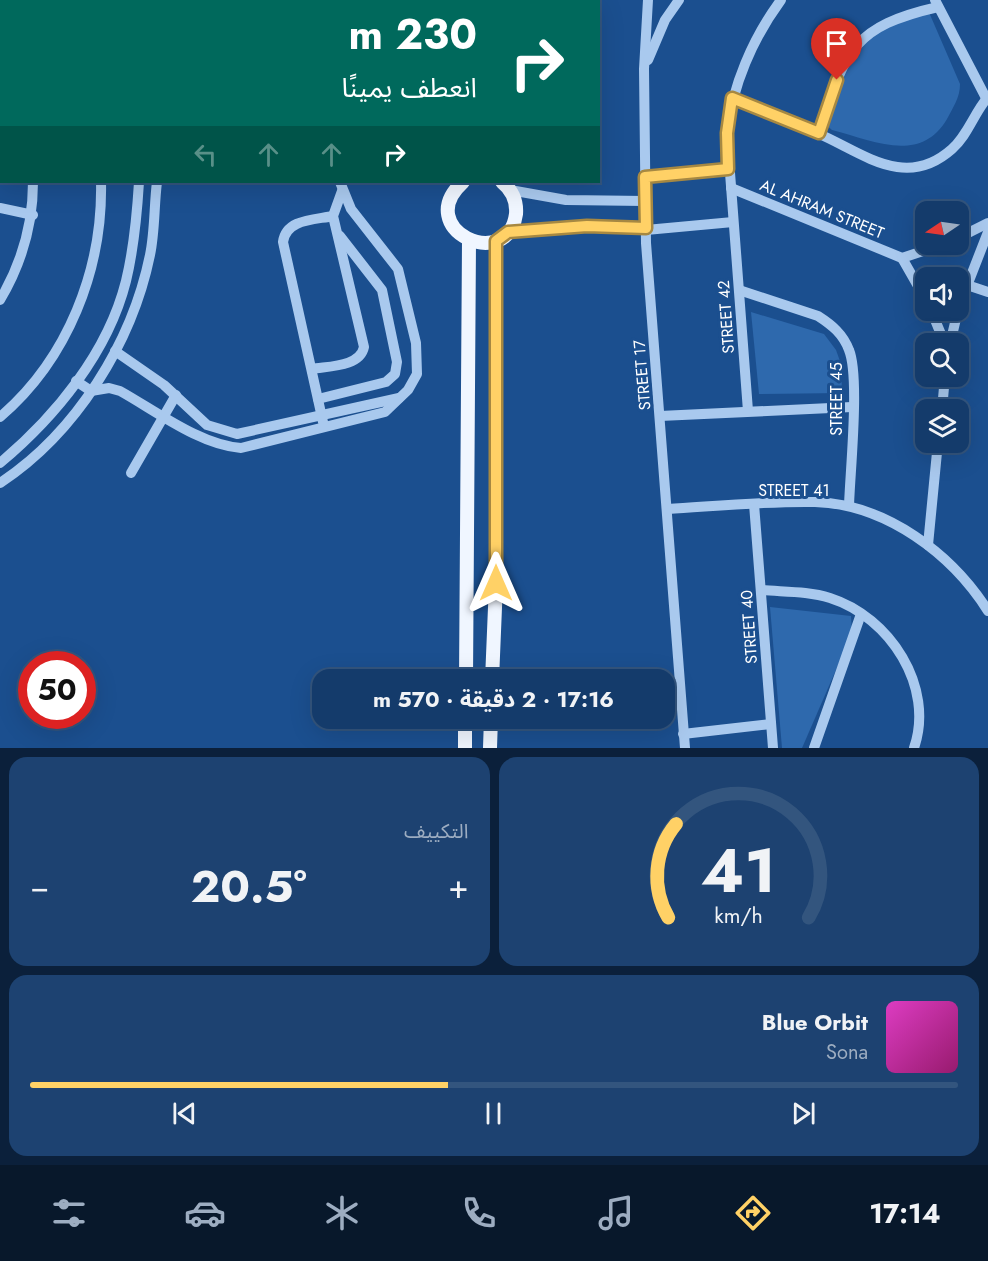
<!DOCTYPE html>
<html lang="ar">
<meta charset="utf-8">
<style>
body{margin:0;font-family:Jost,"Noto Sans Arabic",sans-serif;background:#1d4271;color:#f1f3f6;direction:rtl;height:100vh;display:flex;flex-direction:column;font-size:22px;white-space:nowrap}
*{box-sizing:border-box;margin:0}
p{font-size:20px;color:#9dadc1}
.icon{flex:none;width:33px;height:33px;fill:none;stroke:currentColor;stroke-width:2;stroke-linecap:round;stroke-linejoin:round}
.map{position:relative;height:748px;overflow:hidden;direction:ltr}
.side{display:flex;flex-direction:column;gap:9px;padding:9px;background:#0b203b;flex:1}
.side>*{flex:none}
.banner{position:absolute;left:0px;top:0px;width:600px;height:183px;box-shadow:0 6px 24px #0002,0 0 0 2px #33557e;direction:rtl;background:#00695c;color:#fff;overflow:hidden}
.needle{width:39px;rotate:257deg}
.buttons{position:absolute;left:915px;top:201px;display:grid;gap:12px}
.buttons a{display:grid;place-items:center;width:54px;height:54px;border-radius:12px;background:#143b6b;box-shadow:0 6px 24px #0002,0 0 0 2px #33557e;font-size:30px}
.speed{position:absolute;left:18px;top:651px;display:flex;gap:12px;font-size:30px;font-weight:700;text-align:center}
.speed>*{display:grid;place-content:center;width:78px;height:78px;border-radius:50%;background:#143b6b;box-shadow:0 6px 24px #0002,0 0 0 2px #33557e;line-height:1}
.speed .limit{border:9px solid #d22;background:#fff;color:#111}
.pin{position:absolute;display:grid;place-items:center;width:51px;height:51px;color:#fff;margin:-62px -26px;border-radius:50% 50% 50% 0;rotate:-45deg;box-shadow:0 0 6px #0007}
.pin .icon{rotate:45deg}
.me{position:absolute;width:66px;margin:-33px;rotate:0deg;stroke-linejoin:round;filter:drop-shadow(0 0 4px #0008)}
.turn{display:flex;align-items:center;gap:21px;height:126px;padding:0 24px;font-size:27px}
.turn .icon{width:78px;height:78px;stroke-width:2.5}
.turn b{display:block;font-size:42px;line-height:51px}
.lanes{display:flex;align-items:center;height:57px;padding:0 24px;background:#0003;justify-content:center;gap:30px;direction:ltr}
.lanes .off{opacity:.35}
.big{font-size:45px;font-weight:700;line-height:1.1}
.side .card{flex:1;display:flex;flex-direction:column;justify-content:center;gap:9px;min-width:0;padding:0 21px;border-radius:18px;background:#1d4271}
.side .dial{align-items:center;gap:0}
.dial svg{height:156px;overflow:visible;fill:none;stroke:#33557e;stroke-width:7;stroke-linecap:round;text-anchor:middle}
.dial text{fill:#f1f3f6;stroke:none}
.song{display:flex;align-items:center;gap:18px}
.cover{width:72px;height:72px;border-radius:9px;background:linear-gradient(135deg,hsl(310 70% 55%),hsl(320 70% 35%))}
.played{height:6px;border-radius:3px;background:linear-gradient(90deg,#ffd166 45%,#33557e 45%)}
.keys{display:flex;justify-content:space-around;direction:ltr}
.heat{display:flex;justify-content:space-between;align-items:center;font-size:33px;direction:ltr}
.side .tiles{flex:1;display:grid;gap:9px;grid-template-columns:1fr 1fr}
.card:last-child{grid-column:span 2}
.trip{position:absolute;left:312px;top:669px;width:363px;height:60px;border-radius:18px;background:#143b6b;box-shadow:0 6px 24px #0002,0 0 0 2px #33557e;font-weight:700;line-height:60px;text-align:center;direction:rtl}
.tab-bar{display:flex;height:96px;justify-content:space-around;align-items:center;background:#08182b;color:#9dadc1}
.tab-bar .icon{width:42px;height:42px}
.tab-bar .on{color:#ffd166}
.tab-bar b{font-size:27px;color:#f1f3f6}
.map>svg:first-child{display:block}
.green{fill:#2e69ad}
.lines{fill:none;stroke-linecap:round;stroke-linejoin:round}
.minor{stroke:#a9c9ee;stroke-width:10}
.major{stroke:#f0f6ff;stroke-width:14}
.route-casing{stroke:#a68842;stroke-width:15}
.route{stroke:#ffd166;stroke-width:10}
.labels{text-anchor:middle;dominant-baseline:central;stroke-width:6;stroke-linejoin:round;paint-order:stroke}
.street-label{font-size:16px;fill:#fff;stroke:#1b4f8f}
</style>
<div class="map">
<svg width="988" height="748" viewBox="0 0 988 748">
<rect width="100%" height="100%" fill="#1b4f8f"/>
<g class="green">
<path d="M 928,10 L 960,84 C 960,98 953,107 947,119 C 920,165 872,140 832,130 L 825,124 C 833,44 859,37 928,10 Z"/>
<path d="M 751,312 L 824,334 L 836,350 L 841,364 L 842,393 L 759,394 Z"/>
<path d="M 770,607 L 851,616 L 852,633 L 802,748 L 782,748 Z"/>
</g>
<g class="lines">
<g class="minor">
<path d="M 59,0 L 59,2"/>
<path d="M 102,0 L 103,2"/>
<path d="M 118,0 L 122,1"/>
<path d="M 257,0 L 257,2"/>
<path d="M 648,0 L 644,69 L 646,243 L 685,748"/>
<path d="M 935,0 L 986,98"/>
<path d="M 324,2 L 324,0"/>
<path d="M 0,45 L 2,48"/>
<path d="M 648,60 L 665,20 L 679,0"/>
<path d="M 732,98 C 760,109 789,120 817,133 C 862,152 905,191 952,149 C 968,135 974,113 988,97"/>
<path d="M 819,133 C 845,53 850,27 938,7"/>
<path d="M 645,177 L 728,169"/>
<path d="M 731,188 L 902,258 L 944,244"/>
<path d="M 510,190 L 566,200 L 645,201"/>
<path d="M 0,208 L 33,215"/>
<path d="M 646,230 L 733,222"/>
<path d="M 508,232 L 587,226 L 646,228"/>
<path d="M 958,238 L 988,223"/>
<path d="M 902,258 L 926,300"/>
<path d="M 967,285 L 988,292"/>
<path d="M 739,290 L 818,316 C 832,325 843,334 849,350 C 860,377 850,472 849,506"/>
<path d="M 0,300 C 22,263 33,225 33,182"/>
<path d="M 958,309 L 988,232"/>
<path d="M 931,310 L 945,344"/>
<path d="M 950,344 L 958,310"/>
<path d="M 115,351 L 164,385 L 207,425 L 237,434 L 399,398"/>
<path d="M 312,369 C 328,366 360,367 364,347 L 333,216 L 342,191"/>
<path d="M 76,381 L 91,391 L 109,388 L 120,391 C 156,411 200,445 241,448 L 385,412 L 408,390 L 417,374 L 416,343 L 398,269 L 351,209 L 340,182"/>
<path d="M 318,399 L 386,382 L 395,374 L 397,362 L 382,290 L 340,236"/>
<path d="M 942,410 L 945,376"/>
<path d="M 748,411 L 727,133 C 732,86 753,38 781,0"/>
<path d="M 660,416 L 852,407"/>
<path d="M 0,417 C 68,359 103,269 101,182"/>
<path d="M 323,422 L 283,242 C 286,219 314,220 333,216"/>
<path d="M 0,463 C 55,417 108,353 126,281 C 134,248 137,215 139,182"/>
<path d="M 131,473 L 176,395"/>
<path d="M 0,483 C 76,433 132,343 150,255 C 155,231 154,205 157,182"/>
<path d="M 754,504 L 773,748"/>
<path d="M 668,509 C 717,506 767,501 815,502 C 886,504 952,554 988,611"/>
<path d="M 928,545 L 938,442"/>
<path d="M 761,590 C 784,592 808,591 830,598 C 890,617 935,687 914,748"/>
<path d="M 683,734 L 771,724"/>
<path d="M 814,748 L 861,614"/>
</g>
<g class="major">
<path d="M 423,0 L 424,2"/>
<path d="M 455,0 L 456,2"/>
<path d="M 463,182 C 411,229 508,274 516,214 C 517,201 512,190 502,182"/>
<path d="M 466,680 L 469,241"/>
<path d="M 492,680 L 496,583 L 496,241"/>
<path d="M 465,748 L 465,718"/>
<path d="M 490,748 L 491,718"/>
</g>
</g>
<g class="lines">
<g class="route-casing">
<path id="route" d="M 496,583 L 496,241 L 508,232 L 587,226 L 646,228 L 645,177 L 728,169 L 727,133 L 732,98 L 819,133 L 837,80"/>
</g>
<use href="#route" class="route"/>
</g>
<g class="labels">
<g class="street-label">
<text transform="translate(822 209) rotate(22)">AL AHRAM STREET</text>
<text transform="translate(726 317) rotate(-94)">STREET 42</text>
<text transform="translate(642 375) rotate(-95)">STREET 17</text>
<text transform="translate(836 399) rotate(-90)">STREET 45</text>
<text x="794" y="490">STREET 41</text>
<text transform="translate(749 627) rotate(-94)">STREET 40</text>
</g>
</g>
</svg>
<div class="buttons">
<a><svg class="needle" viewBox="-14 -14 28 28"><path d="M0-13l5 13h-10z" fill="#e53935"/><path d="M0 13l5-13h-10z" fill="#9dadc1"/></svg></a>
<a><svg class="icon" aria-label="sound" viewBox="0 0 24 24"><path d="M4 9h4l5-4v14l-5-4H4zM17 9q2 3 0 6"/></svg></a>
<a><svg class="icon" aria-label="search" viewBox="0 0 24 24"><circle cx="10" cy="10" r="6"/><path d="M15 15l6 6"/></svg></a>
<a><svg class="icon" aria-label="layers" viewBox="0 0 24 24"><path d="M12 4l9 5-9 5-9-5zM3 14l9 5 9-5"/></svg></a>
</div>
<div class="speed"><div class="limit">50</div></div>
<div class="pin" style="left:837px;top:80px;background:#d93025"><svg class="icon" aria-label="arrive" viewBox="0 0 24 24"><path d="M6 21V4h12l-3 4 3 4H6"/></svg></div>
<svg class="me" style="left:496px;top:583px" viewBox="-20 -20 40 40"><path d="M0-17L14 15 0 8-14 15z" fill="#ffd166" stroke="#fff" stroke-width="4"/></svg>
<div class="trip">17:16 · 2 دقيقة · 570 m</div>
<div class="banner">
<div class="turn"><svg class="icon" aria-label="right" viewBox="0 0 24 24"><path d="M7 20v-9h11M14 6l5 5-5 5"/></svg><div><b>230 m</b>انعطف يمينًا</div></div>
<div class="lanes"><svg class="icon off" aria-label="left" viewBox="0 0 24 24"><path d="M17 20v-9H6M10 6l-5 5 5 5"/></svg><svg class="icon off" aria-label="ahead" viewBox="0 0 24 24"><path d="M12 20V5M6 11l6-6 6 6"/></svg><svg class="icon off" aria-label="ahead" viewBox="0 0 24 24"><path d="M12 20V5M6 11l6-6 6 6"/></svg><svg class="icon" aria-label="right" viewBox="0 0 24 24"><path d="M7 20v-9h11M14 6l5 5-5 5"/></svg></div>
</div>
</div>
<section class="side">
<div class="tiles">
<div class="card dial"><svg viewBox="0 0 100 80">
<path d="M14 69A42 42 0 1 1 86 69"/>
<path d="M14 69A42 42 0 0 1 18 21" stroke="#ffd166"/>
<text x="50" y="56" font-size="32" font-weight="700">41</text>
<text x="50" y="72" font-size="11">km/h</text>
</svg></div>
<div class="card"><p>التكييف</p>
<div class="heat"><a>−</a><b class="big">20.5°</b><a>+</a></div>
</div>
<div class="card">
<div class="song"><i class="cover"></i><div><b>Blue Orbit</b><p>Sona</p></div></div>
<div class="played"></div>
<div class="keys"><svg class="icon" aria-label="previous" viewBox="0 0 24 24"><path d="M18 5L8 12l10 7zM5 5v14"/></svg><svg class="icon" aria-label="pause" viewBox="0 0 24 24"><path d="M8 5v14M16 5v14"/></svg><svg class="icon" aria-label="next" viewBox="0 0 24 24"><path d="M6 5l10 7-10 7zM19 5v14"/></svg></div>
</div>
</div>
</section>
<nav class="tab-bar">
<b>17:14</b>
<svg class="icon on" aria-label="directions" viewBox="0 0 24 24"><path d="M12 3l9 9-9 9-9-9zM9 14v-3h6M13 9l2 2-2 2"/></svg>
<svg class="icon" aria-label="music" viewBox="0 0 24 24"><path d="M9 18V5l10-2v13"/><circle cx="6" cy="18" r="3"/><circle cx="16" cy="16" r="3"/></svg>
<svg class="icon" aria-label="phone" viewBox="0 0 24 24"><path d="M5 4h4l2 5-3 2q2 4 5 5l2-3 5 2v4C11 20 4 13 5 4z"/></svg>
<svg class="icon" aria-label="climate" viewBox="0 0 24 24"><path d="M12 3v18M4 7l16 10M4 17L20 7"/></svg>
<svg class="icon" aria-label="car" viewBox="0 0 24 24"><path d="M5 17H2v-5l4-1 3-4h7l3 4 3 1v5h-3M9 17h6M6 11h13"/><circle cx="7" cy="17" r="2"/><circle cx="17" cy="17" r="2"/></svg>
<svg class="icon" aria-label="filters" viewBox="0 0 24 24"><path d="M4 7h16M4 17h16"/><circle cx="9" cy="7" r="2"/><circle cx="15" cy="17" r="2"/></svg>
</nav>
